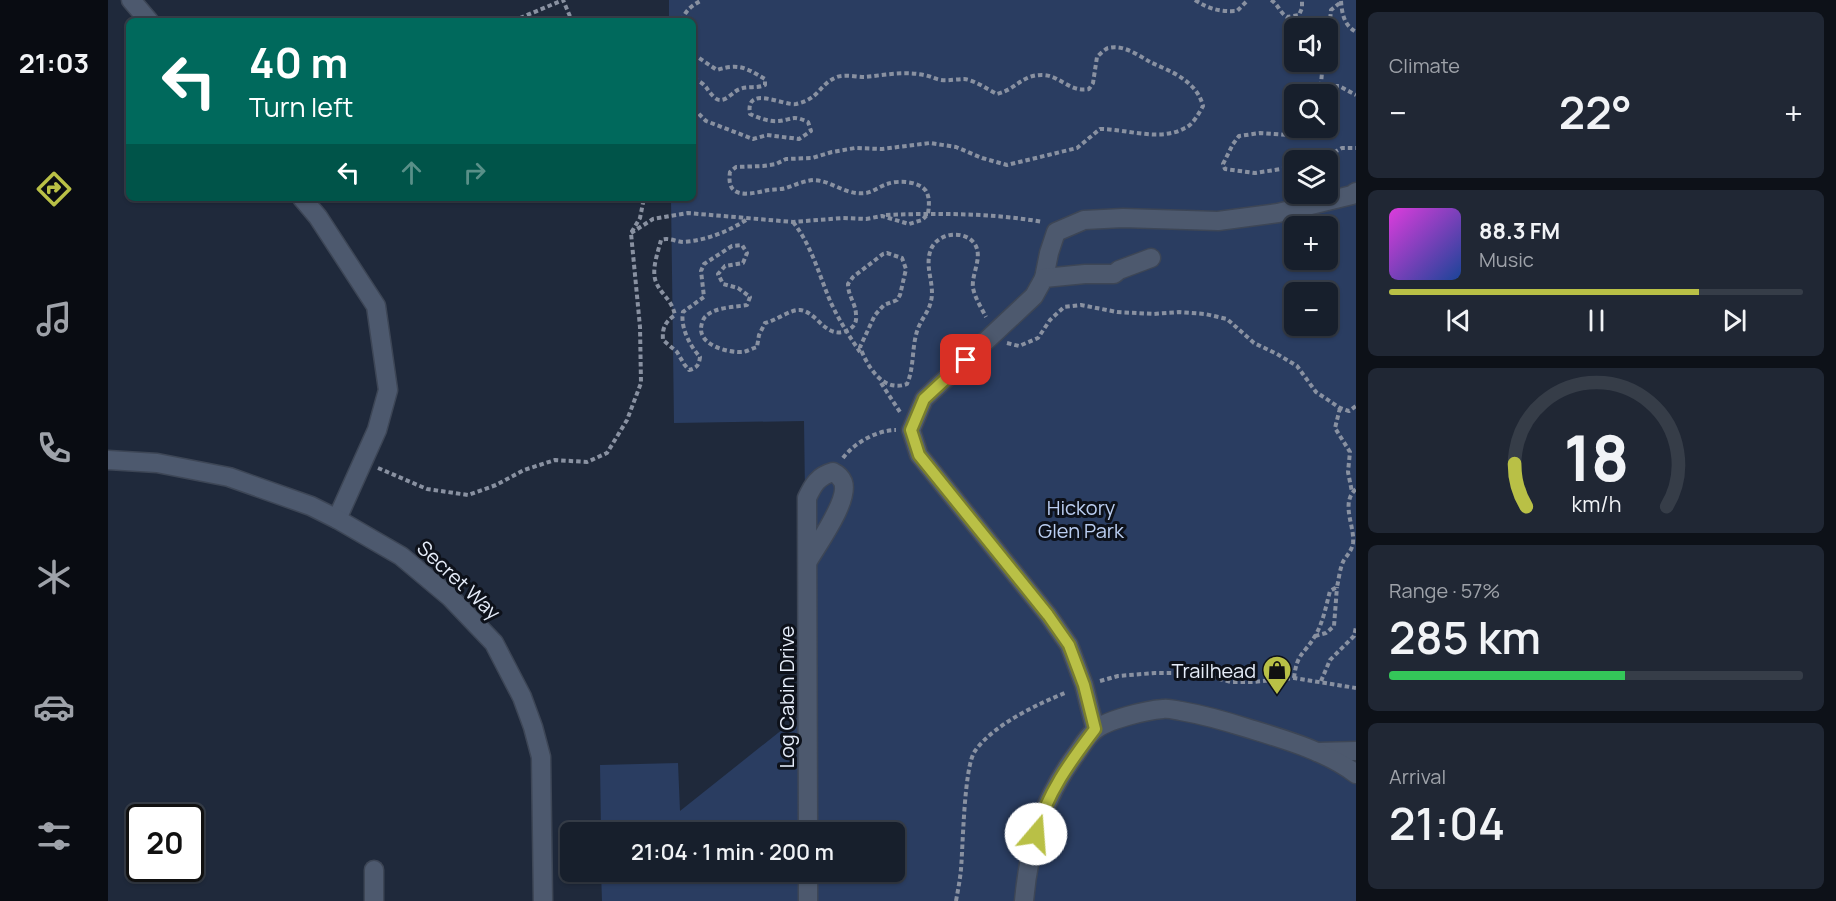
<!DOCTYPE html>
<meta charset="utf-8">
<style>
body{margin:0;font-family:Manrope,sans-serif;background:#202734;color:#f1f3f6;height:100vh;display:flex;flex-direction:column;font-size:22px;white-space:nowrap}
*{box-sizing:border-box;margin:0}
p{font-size:20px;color:#9ea2a9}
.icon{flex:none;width:33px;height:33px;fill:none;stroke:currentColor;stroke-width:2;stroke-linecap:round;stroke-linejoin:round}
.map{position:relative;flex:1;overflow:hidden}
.sheet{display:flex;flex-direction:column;gap:12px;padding:12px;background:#0d1118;width:480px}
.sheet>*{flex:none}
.hud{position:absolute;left:18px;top:18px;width:570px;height:183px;border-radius:9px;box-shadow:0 2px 4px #0004,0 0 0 2px #363d48;background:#00695c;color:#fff;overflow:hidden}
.controls{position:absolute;left:1176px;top:18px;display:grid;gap:12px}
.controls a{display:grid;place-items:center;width:54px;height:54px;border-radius:9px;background:#171f2c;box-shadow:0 2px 4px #0004,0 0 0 2px #363d48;font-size:30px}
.speed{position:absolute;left:18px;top:804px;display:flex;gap:12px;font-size:30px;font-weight:700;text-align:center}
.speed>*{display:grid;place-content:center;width:78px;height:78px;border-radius:50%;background:#171f2c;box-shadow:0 2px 4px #0004,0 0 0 2px #363d48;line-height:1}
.speed .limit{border:3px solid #111;border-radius:9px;background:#fff;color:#111}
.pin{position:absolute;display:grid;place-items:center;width:51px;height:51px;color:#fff;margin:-26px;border-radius:12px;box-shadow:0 3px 9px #0006}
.me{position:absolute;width:66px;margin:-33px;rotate:18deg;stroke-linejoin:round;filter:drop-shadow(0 0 4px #0008)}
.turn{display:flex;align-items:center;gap:21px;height:126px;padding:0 24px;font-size:27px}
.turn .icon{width:78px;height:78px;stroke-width:2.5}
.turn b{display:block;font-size:42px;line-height:51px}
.lanes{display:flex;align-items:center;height:57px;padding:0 24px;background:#0003;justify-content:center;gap:30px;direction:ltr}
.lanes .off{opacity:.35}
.big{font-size:45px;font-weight:600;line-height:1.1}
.sheet .widget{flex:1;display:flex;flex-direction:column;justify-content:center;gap:9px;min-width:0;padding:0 21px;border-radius:9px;background:#202734}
.sheet .dial{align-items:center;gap:0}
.dial svg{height:156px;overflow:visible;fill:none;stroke:#363d48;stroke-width:7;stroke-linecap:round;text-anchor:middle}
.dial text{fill:#f1f3f6;stroke:none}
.song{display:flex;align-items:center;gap:18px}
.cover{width:72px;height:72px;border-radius:9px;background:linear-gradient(135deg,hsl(300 70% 55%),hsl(220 70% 35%))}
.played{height:6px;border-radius:3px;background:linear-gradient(90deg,#b9c046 75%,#363d48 75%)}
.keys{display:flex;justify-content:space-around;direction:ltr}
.heat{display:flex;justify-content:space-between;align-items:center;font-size:33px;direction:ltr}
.charge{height:9px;border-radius:4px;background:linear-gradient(90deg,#34c759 57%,#363d48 0)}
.trip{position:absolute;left:452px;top:822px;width:345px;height:60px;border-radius:9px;background:#171f2c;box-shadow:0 2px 4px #0004,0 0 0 2px #363d48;font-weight:600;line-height:60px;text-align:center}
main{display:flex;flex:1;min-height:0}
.tab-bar{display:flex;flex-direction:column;width:108px;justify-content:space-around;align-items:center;background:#090c12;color:#9ea2a9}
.tab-bar .icon{width:42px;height:42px}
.tab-bar .active{color:#b9c046}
.tab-bar b{font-size:27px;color:#f1f3f6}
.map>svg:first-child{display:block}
.green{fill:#2a3d61;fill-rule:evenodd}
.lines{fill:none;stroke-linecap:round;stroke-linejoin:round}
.minor-casing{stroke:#3d4656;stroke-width:21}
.path{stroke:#8991a1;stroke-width:4;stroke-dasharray:4.5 3;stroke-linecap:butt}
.minor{stroke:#4d596e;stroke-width:18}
.route-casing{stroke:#787d2e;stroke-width:15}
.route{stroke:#b9c046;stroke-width:10}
.labels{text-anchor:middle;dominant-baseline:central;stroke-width:6;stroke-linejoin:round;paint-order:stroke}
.park-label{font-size:20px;fill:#bbcef1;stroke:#0d111a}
.street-label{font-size:20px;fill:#e6edfa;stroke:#0d111a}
.poi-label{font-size:20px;fill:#e6edfa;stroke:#0d111a;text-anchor:end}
</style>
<main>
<nav class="tab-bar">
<b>21:03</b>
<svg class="icon active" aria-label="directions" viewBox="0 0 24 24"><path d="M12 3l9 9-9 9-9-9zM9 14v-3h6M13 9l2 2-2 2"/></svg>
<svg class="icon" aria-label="music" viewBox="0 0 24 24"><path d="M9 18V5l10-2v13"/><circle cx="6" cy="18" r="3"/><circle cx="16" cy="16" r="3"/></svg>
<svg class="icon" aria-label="phone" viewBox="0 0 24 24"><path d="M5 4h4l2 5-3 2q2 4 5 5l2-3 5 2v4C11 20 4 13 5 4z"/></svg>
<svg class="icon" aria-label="climate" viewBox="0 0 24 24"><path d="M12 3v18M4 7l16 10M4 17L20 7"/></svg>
<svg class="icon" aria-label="car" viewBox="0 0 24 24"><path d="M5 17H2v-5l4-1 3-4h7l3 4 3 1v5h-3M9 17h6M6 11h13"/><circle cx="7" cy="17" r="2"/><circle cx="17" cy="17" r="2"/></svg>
<svg class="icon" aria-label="filters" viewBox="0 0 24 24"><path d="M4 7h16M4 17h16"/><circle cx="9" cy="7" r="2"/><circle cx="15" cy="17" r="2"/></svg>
</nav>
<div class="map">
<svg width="1248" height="901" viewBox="0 0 1248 901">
<rect width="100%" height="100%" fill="#1f293b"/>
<path class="green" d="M 561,0 L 1248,0 L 1248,901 L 494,901 L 493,872 L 786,872 L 786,832 L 493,832 L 492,765 L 570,763 L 572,811 L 700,709 L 696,421 L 566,423 L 563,198 L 585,198 L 585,21 L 561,21 ZM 1186,28 L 1220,28 L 1220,62 L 1186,62 ZM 1186,94 L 1220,94 L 1220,128 L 1186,128 ZM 1186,160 L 1220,160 L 1220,194 L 1186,194 ZM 1186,226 L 1220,226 L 1220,260 L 1186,260 ZM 1186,292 L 1220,292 L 1220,326 L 1186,326 Z"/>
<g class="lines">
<g class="minor-casing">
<g id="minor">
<path d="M 23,0 L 41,21"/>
<path d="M 194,198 L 210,217 L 268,306 L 280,390 L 269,430 L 229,519"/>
<path d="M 936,278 L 941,253 L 948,232 L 976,220 L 1015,218 L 1110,221 L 1170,213 L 1244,195 L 1248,192"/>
<path d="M 0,460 L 49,463 L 121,477 L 203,506 L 229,519 L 293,556 L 342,597 L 386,643 L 414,697 L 425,727 L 433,757 L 435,901"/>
<path d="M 987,729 L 976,685 L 961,645 L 940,615 L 811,455 L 803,430 L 816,399 L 926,296 L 936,278 L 977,274 L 1006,274 L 1011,270 L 1043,258"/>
<path d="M 1209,752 L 1248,751"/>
<path d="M 700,832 L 699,498 C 705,485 710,476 725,472 C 729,474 733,477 735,482 C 742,500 709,545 700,561"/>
<path d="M 266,870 L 266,901"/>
<path d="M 700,901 L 700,872"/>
<path d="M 916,901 C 921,845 935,798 969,753 C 974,746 979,737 986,731 C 997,720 1039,710 1055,709 C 1060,708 1067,710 1073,711 C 1096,715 1117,721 1139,728 C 1175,739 1218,751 1248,774"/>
</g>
</g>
<g class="path">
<path d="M 1087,0 C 1101,9 1112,12 1129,11 L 1140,0"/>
<path d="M 1163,0 C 1170,4 1172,13 1179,17 L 1191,15 L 1194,8 L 1194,0"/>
<path d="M 1233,1 C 1234,14 1236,25 1248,32"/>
<path d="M 405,21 L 455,0 L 464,21"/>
<path d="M 574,21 C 577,10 585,5 594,0"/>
<path d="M 1220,41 L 1223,10 L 1233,2"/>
<path d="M 585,54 L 609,70 C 631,63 638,68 657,79 L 657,85 C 648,89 637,85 628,91 C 622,95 615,104 607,98 C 597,89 600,84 585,79"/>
<path d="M 1212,94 L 1215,62"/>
<path d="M 1214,94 L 1225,86 L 1231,86 L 1248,95"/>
<path d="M 1213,160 L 1234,148 L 1248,148"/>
<path d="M 1186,167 L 1147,173 L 1117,169 L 1115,164 L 1125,144 L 1131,136 L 1152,133 L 1180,135 L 1198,128"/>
<path d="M 778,215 C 830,213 883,213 935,222"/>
<path d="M 638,220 C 619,232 599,240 576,242 C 568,242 561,237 553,240 C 550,252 543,270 548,282 C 553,295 563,298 567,315 C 557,322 554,328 555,340 L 569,352 L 576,364 L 581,370 C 589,368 591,365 592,357 C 582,346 572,327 575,312 L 596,297 L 593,271 L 596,264 L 624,246 L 634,245 L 639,253 L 635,263 L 617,266 L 610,274 L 615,284 L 630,288 L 642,297 L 639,305 C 628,307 607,307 598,316 C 595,318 593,325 593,329 C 593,346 621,353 635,352 C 640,351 645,348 649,347 L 651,335 L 657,323 C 667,321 683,309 692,310 C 710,312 718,341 740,330 C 746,327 749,322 748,315 C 748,304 740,296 740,284 L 745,277 L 775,254 L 779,253 L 794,258 L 798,269 L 792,295 L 789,300 L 776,305 L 767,315 L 752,347 C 759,366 775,393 799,384 C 807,366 803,344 811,326 C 815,317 821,311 823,301 C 827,285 817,269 822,252 C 827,233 855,229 866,243 C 876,256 863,274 865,288 C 867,298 874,309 878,317"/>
<path d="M 685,222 C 704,246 711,275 723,303 C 731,320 741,336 752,352"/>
<path d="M 523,233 L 545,219 L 580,213 L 685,222 L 735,218 L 758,219 L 774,216 L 801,224 L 814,220 L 820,214 C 821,206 822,198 818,191 C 811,181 790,180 779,184 C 772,186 765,192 758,193 C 738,196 723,180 705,180 C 695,181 687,185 678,188 C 671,190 663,189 656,191 C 638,195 618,198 622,172 L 628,167 L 655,166 L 668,164 L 678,159 L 704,158 L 724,152 L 747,148 L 774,149 L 822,143 L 848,147 L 874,158 L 899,165 L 969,148 L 992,129 C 1019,129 1052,142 1077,128 C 1085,125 1091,113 1095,106 C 1089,82 1065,72 1044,63 C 1031,56 1016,44 1000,48 C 997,49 992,54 989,57 L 985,83 L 981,89 C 963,93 952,76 936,75 C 914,74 909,89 889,94 C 880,90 867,80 856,79 C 849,79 841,81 833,80 C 827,79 822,76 816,75 C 796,71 776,75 757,77 C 748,77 737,74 729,77 C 711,84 712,99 688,104 C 675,106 637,84 642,114 C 650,118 662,122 671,121 C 686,119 684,115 700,122 L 703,131 L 691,139 L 659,135 L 645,139 L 598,121 L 585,108"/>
<path d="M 899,343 L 911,346 L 930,338 L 942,320 L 956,307 L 973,305 L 1009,312 L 1046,314 L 1071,312 L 1097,314 L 1119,319 L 1146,343 L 1169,354 L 1189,366 L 1208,392 L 1232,408 L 1241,411 L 1248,406"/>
<path d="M 773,383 L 792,412"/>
<path d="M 1232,408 L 1227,428 L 1242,452 L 1240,472 L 1244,492"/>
<path d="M 735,458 C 746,443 769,430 788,430"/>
<path d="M 270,468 L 319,489 L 360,495 L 388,485 L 416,470 L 447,460 L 479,462 L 499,453 L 519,420 L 533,383 L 532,327 L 523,233 L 532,218 L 536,198"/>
<path d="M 1207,636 L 1218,633 L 1226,626 L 1229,587"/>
<path d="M 1186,678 C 1189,652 1196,655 1207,636 C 1215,623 1218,606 1222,591 L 1229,587 C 1231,578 1232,567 1236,560 C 1240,554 1244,550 1245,543 C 1247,526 1232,503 1248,489"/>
<path d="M 992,681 L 1010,676 L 1047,673 L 1088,673 L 1123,682 L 1145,682 L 1186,678 L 1248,688"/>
<path d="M 1213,681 L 1222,660 L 1246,636 L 1248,627"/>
<path d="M 848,901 C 850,890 852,880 853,869 C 855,846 856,766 867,751 C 886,724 930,704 959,692"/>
</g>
<use href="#minor" class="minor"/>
</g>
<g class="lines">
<g class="route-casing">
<path id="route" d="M 858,360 L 816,399 L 803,430 L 811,455 L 940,615 L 961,645 L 976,685 L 987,729 C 962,762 939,793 928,834"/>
</g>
<use href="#route" class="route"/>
</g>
<defs>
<g id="shop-pin" transform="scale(1.5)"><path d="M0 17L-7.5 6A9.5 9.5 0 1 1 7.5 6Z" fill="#b9c046" stroke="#0d111a"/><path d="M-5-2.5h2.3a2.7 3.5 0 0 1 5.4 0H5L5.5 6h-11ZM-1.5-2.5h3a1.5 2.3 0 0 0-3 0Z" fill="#111"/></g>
</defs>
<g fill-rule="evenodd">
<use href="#shop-pin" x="1169" y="670"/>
</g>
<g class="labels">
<g class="park-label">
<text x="973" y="507">Hickory<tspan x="973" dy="23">Glen Park</tspan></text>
</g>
<g class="street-label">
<text transform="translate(351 580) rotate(43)">Secret Way</text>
<text transform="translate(678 697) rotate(-90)">Log Cabin Drive</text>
</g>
<g class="poi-label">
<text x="1148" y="670">Trailhead</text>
</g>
</g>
</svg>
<div class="controls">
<a><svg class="icon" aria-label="sound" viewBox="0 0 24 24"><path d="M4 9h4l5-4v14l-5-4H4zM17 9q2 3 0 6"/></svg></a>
<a><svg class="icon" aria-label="search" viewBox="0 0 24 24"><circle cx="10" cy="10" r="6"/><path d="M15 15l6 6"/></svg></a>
<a><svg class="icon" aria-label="layers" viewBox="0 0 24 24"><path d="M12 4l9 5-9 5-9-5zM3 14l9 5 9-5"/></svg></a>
<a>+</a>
<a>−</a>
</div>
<div class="speed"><div class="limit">20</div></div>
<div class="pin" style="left:858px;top:360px;background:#d93025"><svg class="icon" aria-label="arrive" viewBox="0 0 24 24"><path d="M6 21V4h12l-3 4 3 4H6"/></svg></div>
<svg class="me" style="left:928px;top:834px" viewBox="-20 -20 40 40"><circle r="19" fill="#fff"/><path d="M0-13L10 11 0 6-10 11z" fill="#b9c046"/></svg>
<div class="trip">21:04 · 1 min · 200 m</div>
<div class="hud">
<div class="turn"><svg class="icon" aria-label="left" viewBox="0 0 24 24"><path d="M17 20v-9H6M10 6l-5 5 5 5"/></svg><div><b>40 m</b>Turn left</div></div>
<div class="lanes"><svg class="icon" aria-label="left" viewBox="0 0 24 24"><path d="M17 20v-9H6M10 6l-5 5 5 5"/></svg><svg class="icon off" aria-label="ahead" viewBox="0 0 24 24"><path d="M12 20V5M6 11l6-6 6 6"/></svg><svg class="icon off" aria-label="right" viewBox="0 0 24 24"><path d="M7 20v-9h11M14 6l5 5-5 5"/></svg></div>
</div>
</div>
<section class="sheet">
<div class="widget"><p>Climate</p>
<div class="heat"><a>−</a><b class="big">22°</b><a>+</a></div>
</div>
<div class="widget">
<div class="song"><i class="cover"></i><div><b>88.3 FM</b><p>Music</p></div></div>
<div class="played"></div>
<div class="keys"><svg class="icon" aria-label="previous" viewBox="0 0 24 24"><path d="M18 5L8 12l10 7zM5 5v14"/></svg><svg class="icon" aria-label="pause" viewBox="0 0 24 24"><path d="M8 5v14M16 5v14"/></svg><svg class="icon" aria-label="next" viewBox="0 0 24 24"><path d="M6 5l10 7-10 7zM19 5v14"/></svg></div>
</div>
<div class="widget dial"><svg viewBox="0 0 100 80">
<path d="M14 69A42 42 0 1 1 86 69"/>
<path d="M14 69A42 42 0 0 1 8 47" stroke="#b9c046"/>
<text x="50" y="56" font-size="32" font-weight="700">18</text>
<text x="50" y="72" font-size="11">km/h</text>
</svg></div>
<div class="widget"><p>Range · 57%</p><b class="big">285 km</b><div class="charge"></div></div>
<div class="widget"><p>Arrival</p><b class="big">21:04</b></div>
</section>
</main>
